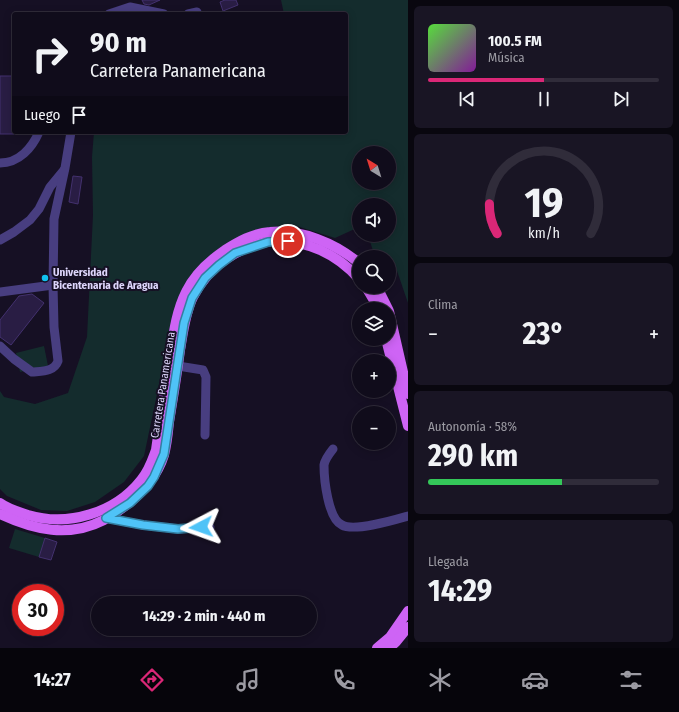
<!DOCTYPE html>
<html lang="es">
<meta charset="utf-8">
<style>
body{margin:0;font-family:"Fira Sans Condensed",sans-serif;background:#191524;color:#f1f3f6;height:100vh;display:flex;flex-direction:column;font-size:15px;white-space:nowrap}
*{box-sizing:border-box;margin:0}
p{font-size:13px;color:#9c9ba3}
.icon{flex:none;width:22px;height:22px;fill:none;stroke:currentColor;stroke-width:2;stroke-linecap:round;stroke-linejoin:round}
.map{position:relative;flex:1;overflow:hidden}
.details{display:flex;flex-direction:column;gap:6px;padding:6px;background:#09070f;width:271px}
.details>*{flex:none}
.guide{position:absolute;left:12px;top:12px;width:336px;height:122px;border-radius:4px;box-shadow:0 2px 10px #0003,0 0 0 1px #302c3a;background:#100c1b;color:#f1f3f6;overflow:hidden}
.needle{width:26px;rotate:322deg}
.buttons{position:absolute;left:352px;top:146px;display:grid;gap:8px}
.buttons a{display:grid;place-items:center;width:44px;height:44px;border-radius:50%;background:#100c1b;box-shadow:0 2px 10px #0003,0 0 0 1px #302c3a;font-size:20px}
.speed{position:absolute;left:12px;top:584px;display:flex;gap:8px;font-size:20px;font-weight:700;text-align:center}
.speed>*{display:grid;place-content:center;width:52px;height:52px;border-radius:50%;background:#100c1b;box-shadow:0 2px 10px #0003,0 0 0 1px #302c3a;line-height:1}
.speed .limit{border:6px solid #d22;background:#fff;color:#111}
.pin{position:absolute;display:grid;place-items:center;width:34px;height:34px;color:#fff;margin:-17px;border:2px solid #fff;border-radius:50%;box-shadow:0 1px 4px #0007}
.me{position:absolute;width:44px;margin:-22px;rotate:266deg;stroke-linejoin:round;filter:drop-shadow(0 0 3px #0008)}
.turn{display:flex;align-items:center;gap:14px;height:84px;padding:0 12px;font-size:18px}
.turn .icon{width:52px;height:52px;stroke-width:2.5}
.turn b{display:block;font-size:28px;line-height:34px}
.then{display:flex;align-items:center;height:38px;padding:0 12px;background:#0003;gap:8px;font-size:15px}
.big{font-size:30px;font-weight:700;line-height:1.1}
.details .tile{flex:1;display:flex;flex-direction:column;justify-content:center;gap:6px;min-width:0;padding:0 14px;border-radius:6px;background:#191524}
.details .dial{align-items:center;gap:0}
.dial svg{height:104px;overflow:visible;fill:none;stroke:#302c3a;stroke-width:7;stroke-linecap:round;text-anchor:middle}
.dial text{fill:#f1f3f6;stroke:none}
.song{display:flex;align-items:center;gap:12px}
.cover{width:48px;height:48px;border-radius:6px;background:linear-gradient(135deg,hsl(110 70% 55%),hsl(290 70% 35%))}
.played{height:4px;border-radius:2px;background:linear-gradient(90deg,#db2777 50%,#302c3a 50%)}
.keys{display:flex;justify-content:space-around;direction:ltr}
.heat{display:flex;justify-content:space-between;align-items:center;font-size:22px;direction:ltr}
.charge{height:6px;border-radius:3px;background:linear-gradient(90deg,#34c759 58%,#302c3a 0)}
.trip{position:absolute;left:91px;top:596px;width:226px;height:40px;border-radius:20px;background:#100c1b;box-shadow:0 2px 10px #0003,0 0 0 1px #302c3a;font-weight:700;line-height:40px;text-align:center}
.menu{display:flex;height:64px;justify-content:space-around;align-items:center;background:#06050b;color:#9c9ba3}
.menu .icon{width:28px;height:28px}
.menu .current{color:#db2777}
.menu b{font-size:18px;color:#f1f3f6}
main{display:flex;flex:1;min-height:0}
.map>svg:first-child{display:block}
.green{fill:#142c2d;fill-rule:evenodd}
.building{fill:#291d44;stroke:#43316e}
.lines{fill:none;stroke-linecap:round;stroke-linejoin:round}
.minor{stroke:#483e80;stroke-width:9}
.major{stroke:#ce64f5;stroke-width:10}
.route-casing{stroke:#337fa1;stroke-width:10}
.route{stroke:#4fc3f7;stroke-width:7}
.poi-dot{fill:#10c1ee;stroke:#161024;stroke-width:1.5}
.labels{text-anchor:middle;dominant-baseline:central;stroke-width:4;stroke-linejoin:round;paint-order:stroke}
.poi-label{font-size:11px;font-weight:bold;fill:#ded6fc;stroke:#161024;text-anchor:start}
.street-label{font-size:11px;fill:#ded6fc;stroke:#161024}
</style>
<main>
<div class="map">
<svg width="408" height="648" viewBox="0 0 408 648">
<rect width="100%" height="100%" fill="#161024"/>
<g class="green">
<path d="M 281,0 L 408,0 L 408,303 L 395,265 L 389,263 L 389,257 L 375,257 L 368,235 L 389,235 L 389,205 L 359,205 L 359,227 L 335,238 L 290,224 L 232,243 L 182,302 L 164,361 L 144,456 L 124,482 L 95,502 L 67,511 L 41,510 L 7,496 L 0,489 L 0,391 L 4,397 L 35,404 L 68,393 L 87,337 L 93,215 L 92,157 L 94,132 L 346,132 L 346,14 L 284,14 ZM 359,153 L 389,153 L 389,183 L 359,183 Z"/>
<path d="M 44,346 L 48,366 L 20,372 L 16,353 Z"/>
<path d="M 15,529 L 45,538 L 39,557 L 9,548 Z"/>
</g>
<g class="building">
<path d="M 142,0 L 160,0 L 149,5 L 144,4 Z"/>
<path d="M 225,0 L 236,0 L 238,5 L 223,11 L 220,2 Z"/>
<path d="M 0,76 L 13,76 L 14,134 L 0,134 Z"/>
<path d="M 73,176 L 82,177 L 78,204 L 69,202 Z"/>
<path d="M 32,294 L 44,303 L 11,345 L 0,337 L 0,320 L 19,296 Z"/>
<path d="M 45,538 L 57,542 L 51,560 L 39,557 Z"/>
</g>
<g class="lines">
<g class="minor">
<path d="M 109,14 L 130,7 L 164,14"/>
<path d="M 188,14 L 197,12"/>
<path d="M 0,163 C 19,163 32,148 39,132"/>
<path d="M 0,240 L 14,232 L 30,220 L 39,209 L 50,187 L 64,170"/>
<path d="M 0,292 L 53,285"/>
<path d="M 0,346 L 14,359 L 32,372 C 42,371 54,372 58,361 L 54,327 L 53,285 L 54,219 L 65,168 L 71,132"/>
<path d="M 178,366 L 203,370 L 206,377 L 205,435"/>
<path d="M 333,449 C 329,454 325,459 324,465 C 324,479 328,519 342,525 C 354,532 394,520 408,516"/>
<path d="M 106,518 L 143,525 L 178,529 L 210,527"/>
</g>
<g class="major">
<path d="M 366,287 L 379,309"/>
<path d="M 377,287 L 388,309"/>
<path d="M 389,311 L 408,394"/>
<path d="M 386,339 L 408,426"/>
<path d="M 0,503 C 8,509 19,512 28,515 C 68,527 115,513 141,480 C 149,471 152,461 156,450 C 160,421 165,392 169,363 C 173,339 175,314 186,292 C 194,275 209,261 225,250 C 238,242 253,233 270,232 C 301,229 335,243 359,263"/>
<path d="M 0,514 C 34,530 69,538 104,520 C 130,505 155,484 164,455 C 167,444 168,432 169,422 C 173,398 177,374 180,350 C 183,333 185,313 193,297 C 201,281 212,269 226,259 C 240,250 258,242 274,241 C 307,240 337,254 359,279"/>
<path d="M 377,648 L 390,637 L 408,611"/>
<path d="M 389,648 L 396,642 L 408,627"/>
</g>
</g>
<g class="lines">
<g class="route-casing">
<path id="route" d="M 201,527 L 178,529 L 143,525 L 106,518 L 130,503 L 148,486 L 154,477 L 164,454 L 184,323 L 192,298 L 205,278 L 219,265 L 235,253 L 268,242 L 288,241"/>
</g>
<use href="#route" class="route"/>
</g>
<circle class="poi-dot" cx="45" cy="278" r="4"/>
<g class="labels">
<g class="poi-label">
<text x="53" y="272">Universidad<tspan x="53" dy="13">Bicentenaria de Aragua</tspan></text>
</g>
<g class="street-label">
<text transform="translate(163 385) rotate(-81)">Carretera Panamericana</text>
</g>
</g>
</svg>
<div class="buttons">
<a><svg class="needle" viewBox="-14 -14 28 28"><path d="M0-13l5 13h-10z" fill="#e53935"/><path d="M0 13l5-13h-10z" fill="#9c9ba3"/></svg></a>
<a><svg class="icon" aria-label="sound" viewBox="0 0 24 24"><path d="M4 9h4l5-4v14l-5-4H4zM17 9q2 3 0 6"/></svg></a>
<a><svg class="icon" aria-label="search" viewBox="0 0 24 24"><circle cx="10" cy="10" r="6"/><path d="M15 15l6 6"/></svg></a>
<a><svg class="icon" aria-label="layers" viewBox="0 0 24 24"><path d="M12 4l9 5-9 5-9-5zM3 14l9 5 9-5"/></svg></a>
<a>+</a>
<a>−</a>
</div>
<div class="speed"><div class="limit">30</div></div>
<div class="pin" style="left:288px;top:241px;background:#d93025"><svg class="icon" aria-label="arrive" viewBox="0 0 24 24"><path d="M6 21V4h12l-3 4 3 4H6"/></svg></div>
<svg class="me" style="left:201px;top:527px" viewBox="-20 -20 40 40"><path d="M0-17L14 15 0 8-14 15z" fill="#4fc3f7" stroke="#fff" stroke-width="4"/></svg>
<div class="trip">14:29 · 2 min · 440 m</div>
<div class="guide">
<div class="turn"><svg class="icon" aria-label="right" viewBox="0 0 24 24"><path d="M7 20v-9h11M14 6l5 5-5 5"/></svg><div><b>90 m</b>Carretera Panamericana</div></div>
<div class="then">Luego<svg class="icon" aria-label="arrive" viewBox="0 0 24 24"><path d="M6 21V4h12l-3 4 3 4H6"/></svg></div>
</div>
</div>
<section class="details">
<div class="tile">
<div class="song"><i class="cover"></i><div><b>100.5 FM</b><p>Música</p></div></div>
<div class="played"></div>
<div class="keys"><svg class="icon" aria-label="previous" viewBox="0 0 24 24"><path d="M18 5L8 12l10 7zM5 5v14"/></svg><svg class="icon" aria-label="pause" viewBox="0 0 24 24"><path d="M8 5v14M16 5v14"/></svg><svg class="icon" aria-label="next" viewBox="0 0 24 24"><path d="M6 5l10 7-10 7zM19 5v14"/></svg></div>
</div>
<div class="tile dial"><svg viewBox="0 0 100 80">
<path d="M14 69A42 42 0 1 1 86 69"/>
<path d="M14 69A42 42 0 0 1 8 46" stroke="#db2777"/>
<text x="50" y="56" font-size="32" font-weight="700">19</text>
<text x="50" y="72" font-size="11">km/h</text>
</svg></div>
<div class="tile"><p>Clima</p>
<div class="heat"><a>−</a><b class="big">23°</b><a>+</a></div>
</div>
<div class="tile"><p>Autonomía · 58%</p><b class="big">290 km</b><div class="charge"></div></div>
<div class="tile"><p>Llegada</p><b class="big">14:29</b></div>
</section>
</main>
<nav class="menu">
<b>14:27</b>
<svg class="icon current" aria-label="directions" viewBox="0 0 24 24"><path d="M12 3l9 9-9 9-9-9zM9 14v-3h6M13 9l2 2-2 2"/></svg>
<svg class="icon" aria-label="music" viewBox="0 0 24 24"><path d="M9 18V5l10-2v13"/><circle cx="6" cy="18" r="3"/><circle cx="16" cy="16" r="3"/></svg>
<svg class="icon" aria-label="phone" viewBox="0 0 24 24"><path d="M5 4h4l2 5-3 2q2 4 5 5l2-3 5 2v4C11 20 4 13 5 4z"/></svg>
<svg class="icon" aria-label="climate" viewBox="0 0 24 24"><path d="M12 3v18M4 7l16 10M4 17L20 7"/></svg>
<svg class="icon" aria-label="car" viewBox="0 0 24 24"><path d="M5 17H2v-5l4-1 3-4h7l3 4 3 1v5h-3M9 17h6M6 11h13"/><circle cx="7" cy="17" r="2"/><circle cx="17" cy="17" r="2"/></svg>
<svg class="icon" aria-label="filters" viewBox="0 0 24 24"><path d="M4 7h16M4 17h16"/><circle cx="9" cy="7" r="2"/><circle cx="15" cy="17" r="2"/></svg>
</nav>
